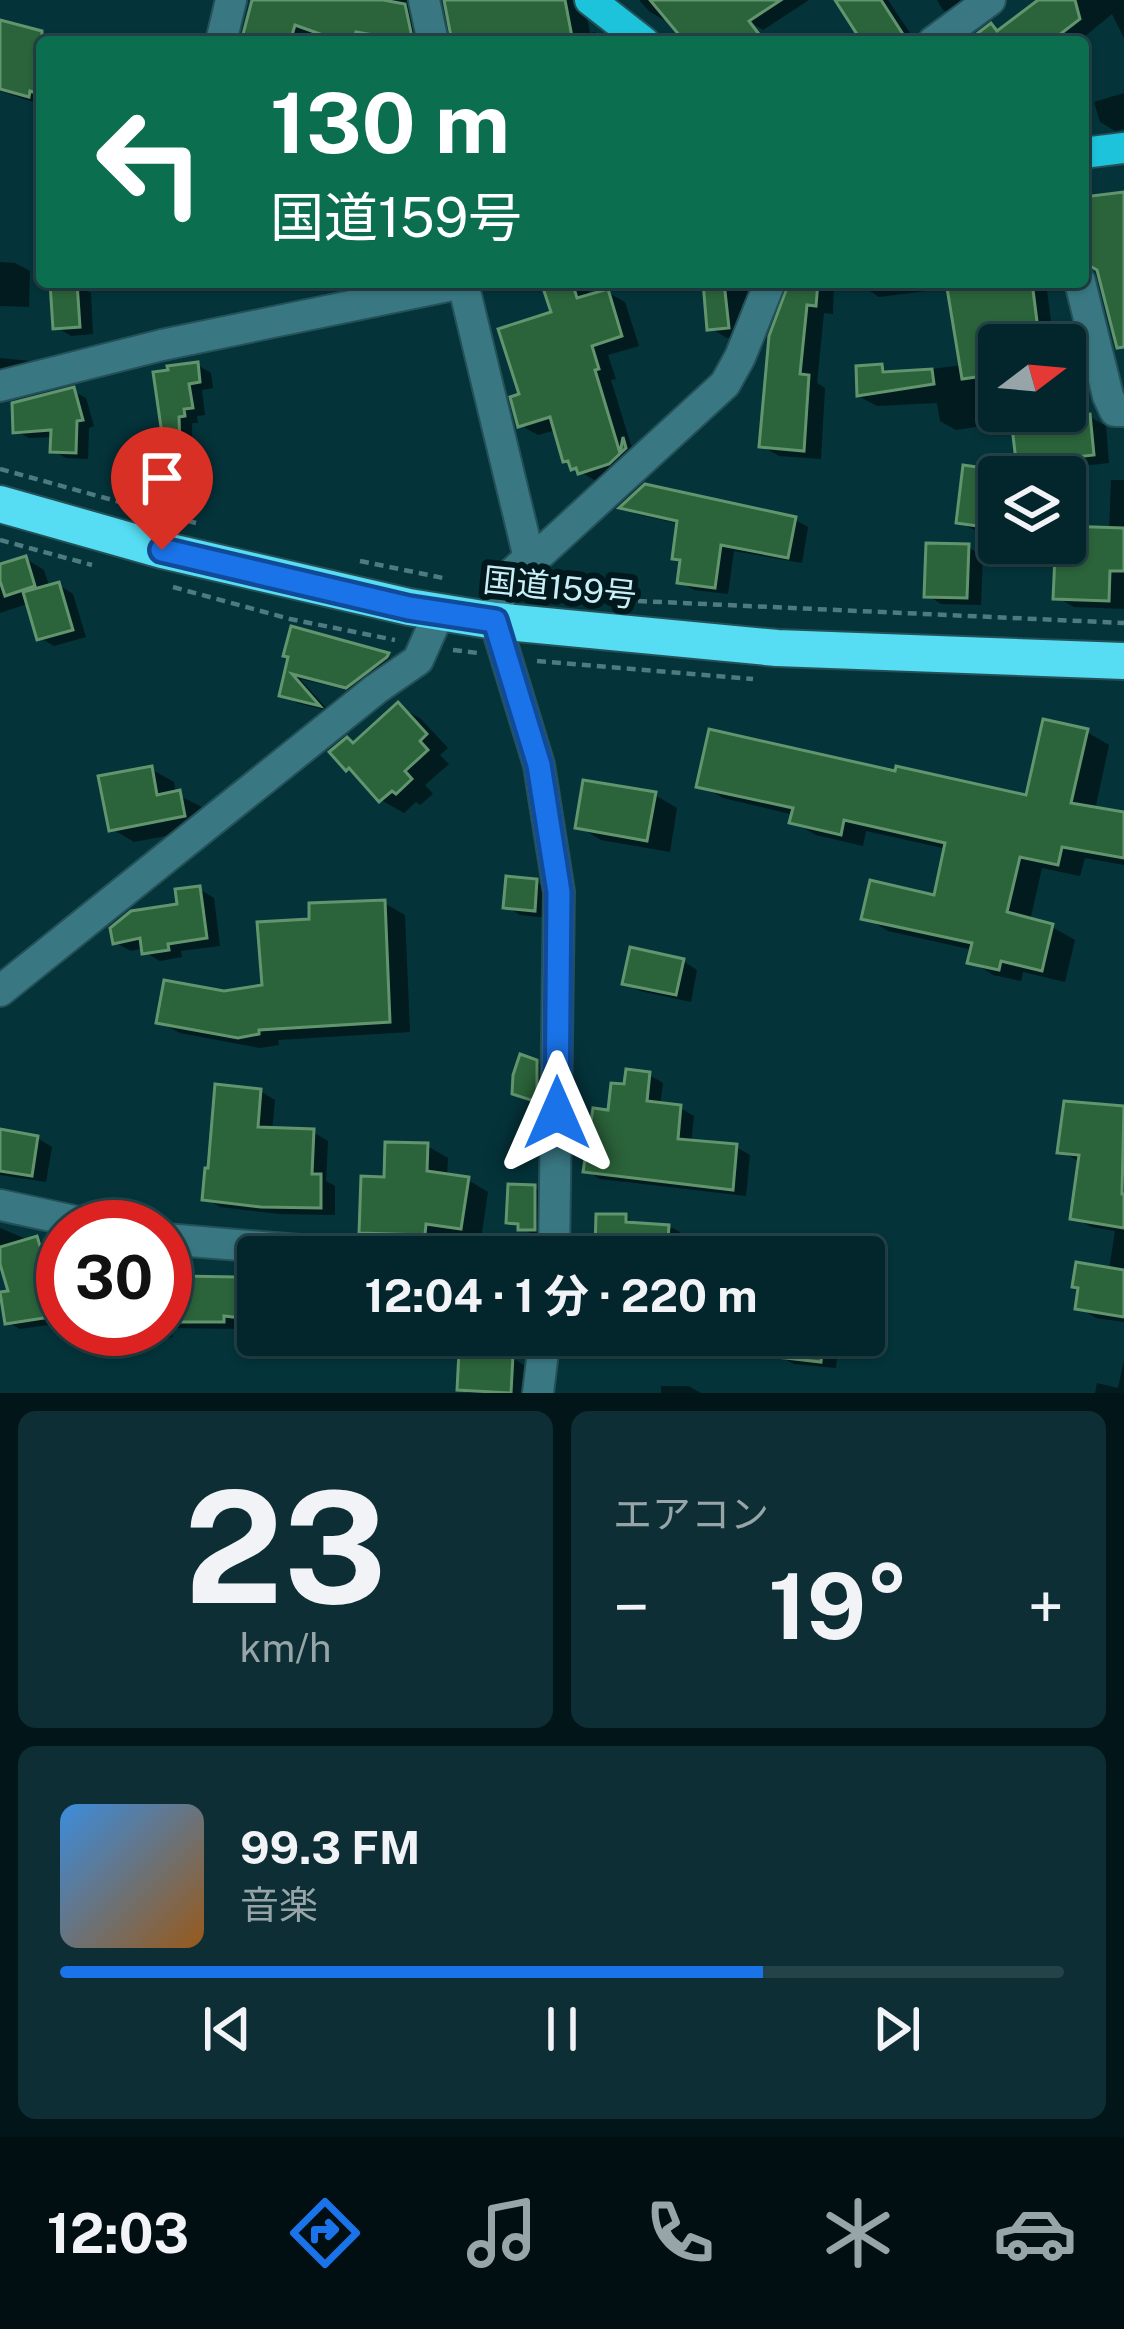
<!DOCTYPE html>
<html lang="ja">
<meta charset="utf-8">
<style>
body{margin:0;font-family:"Public Sans","Noto Sans JP",sans-serif;background:#0d2e34;color:#f1f3f6;height:100vh;display:flex;flex-direction:column;font-size:45px;white-space:nowrap}
*{box-sizing:border-box;margin:0}
p{font-size:39px;color:#97a5a9}
.icon{flex:none;width:66px;height:66px;fill:none;stroke:currentColor;stroke-width:2;stroke-linecap:round;stroke-linejoin:round}
.map{position:relative;height:1393px;overflow:hidden}
.sheet{display:flex;flex-direction:column;gap:18px;padding:18px;background:#021518;flex:1}
.sheet>*{flex:none}
.banner{position:absolute;left:36px;top:36px;width:1053px;height:252px;border-radius:12px;box-shadow:0 3px 9px #0004,0 0 0 3px #244348;background:#0b6e4f;color:#fff;overflow:hidden}
.needle{width:78px;rotate:74deg}
.fabs{position:absolute;left:978px;top:324px;display:grid;gap:24px}
.fabs a{display:grid;place-items:center;width:108px;height:108px;border-radius:12px;background:#03262c;box-shadow:0 3px 9px #0004,0 0 0 3px #244348;font-size:60px}
.speed{position:absolute;left:36px;top:1200px;display:flex;gap:24px;font-size:60px;font-weight:700;text-align:center}
.speed>*{display:grid;place-content:center;width:156px;height:156px;border-radius:50%;background:#03262c;box-shadow:0 3px 9px #0004,0 0 0 3px #244348;line-height:1}
.speed .limit{border:18px solid #d22;background:#fff;color:#111}
.pin{position:absolute;display:grid;place-items:center;width:102px;height:102px;color:#fff;margin:-123px -51px;border-radius:50% 50% 50% 0;rotate:-45deg;box-shadow:0 0 12px #0007}
.pin .icon{rotate:45deg}
.me{position:absolute;width:132px;margin:-66px;rotate:0deg;stroke-linejoin:round;filter:drop-shadow(0 0 9px #0008)}
.turn{display:flex;align-items:center;gap:42px;height:252px;padding:0 36px;font-size:54px}
.turn .icon{width:156px;height:156px;stroke-width:2.5}
.turn b{display:block;font-size:84px;line-height:102px}
.big{font-size:90px;font-weight:700;line-height:1.1}
.sheet .widget{flex:1;display:flex;flex-direction:column;justify-content:center;gap:18px;min-width:0;padding:0 42px;border-radius:18px;background:#0d2e34}
.sheet .dial{align-items:center;gap:0}
.dial b{font-size:156px;line-height:1}
.song{display:flex;align-items:center;gap:36px}
.cover{width:144px;height:144px;border-radius:18px;background:linear-gradient(135deg,hsl(210 70% 55%),hsl(30 70% 35%))}
.played{height:12px;border-radius:6px;background:linear-gradient(90deg,#1a73e8 70%,#244348 70%)}
.keys{display:flex;justify-content:space-around;direction:ltr}
.heat{display:flex;justify-content:space-between;align-items:center;font-size:66px;direction:ltr}
.sheet .tiles{flex:1;display:grid;gap:18px;grid-template-columns:1fr 1fr}
.widget:last-child{grid-column:span 2}
.trip{position:absolute;left:237px;top:1236px;width:648px;height:120px;border-radius:12px;background:#03262c;box-shadow:0 3px 9px #0004,0 0 0 3px #244348;font-weight:700;line-height:120px;text-align:center}
.tab-bar{display:flex;height:192px;justify-content:space-around;align-items:center;background:#010f12;color:#97a5a9}
.tab-bar .icon{width:84px;height:84px}
.tab-bar .on{color:#1a73e8}
.tab-bar b{font-size:54px;color:#f1f3f6}
.map>svg:first-child{display:block}
.shadow{fill:#0007}
.building{fill:#2b633a;stroke:#62956d;stroke-width:3}
.lines{fill:none;stroke-linecap:round;stroke-linejoin:round}
.minor-casing{stroke:#245158;stroke-width:34}
.major-casing{stroke:#245158;stroke-width:34}
.highway-casing{stroke:#245158;stroke-width:40}
.path{stroke:#4f7a82;stroke-width:4.5;stroke-dasharray:9 6;stroke-linecap:butt}
.minor{stroke:#397883;stroke-width:30}
.major{stroke:#1cc3db;stroke-width:30}
.highway{stroke:#56dcf3;stroke-width:36}
.route-casing{stroke:#114b97;stroke-width:30}
.route{stroke:#1a73e8;stroke-width:21}
.labels{text-anchor:middle;dominant-baseline:central;stroke-width:12;stroke-linejoin:round;paint-order:stroke}
.street-label{font-size:33px;fill:#c9eef6;stroke:#01191d}
</style>
<div class="map">
<svg width="1124" height="1393" viewBox="0 0 1124 1393">
<rect width="100%" height="100%" fill="#04333a"/>
<g class="shadow">
<path d="M 256,0 L 432,0 L 431,42 L 379,42 L 358,30 L 353,4 L 350,42 L 244,42 Z"/>
<path d="M 445,0 L 584,0 L 590,33 L 595,32 L 612,42 L 455,42 Z"/>
<path d="M 639,0 L 718,0 L 757,42 L 690,42 L 663,11 L 664,20 L 650,12 Z"/>
<path d="M 742,0 L 809,0 L 763,30 L 748,21 Z"/>
<path d="M 839,0 L 888,0 L 916,42 L 866,42 Z"/>
<path d="M 937,0 L 982,0 L 957,18 L 943,10 Z"/>
<path d="M 1036,0 L 1124,0 L 1124,38 L 1112,14 L 1078,42 L 972,42 L 991,27 L 1000,32 L 1038,3 Z"/>
<path d="M 0,23 L 50,36 L 61,42 L 42,42 L 42,105 L 0,91 Z"/>
<path d="M 1124,93 L 1124,129 L 1115,131 L 1100,122 L 1094,102 Z"/>
<path d="M 0,262 L 15,263 L 30,271 L 29,307 L 0,306 Z"/>
<path d="M 544,282 L 586,282 L 590,297 L 607,292 L 625,302 L 639,346 L 608,355 L 616,379 L 611,380 L 631,445 L 641,451 L 598,482 L 573,468 L 566,460 L 556,430 L 538,435 L 520,425 L 523,396 L 554,314 Z"/>
<path d="M 705,282 L 770,282 L 761,302 L 742,304 L 745,336 L 727,338 L 710,328 Z"/>
<path d="M 792,282 L 834,282 L 833,314 L 824,313 L 817,383 L 825,388 L 821,459 L 779,456 L 762,446 Z"/>
<path d="M 856,282 L 942,282 L 942,289 L 879,297 Z"/>
<path d="M 950,282 L 1046,282 L 1054,345 L 999,345 L 999,411 L 1062,411 L 1063,419 L 1090,417 L 1106,426 L 1109,463 L 1082,466 L 1081,504 L 1065,504 L 1065,477 L 999,477 L 999,534 L 976,531 L 959,522 L 966,469 L 1021,475 L 1014,421 L 956,430 L 940,421 L 937,403 L 877,406 L 860,397 L 859,369 L 881,367 L 894,374 L 962,365 Z"/>
<path d="M 76,285 L 91,293 L 93,334 L 71,336 L 56,327 Z"/>
<path d="M 0,358 L 30,361 L 40,367 L 0,383 Z"/>
<path d="M 197,365 L 211,373 L 213,388 L 202,390 L 205,415 L 197,416 L 198,423 L 192,423 L 193,479 L 168,480 L 155,472 L 165,437 Z"/>
<path d="M 73,391 L 86,398 L 94,426 L 89,428 L 88,459 L 66,458 L 53,451 L 54,437 L 29,438 L 16,431 Z"/>
<path d="M 1111,480 L 1124,480 L 1124,609 L 1074,607 L 1056,597 L 1066,560 L 1109,531 Z"/>
<path d="M 624,508 L 794,519 L 808,527 L 802,563 L 734,551 L 728,594 L 694,590 L 680,582 L 683,562 L 676,558 L 679,524 L 636,514 Z"/>
<path d="M 968,547 L 983,556 L 981,605 L 941,604 L 927,595 Z"/>
<path d="M 26,559 L 44,570 L 50,588 L 59,585 L 73,594 L 86,637 L 54,646 L 40,638 L 30,603 L 0,613 L 0,567 Z"/>
<path d="M 387,656 L 402,664 L 363,694 L 300,679 L 329,711 L 297,703 L 282,695 L 292,657 Z"/>
<path d="M 399,706 L 421,719 L 448,748 L 440,755 L 449,764 L 425,785 L 433,794 L 420,805 L 416,802 L 404,813 L 381,800 L 358,774 L 348,769 L 355,745 Z"/>
<path d="M 1087,732 L 1109,745 L 1095,810 L 1124,815 L 1124,865 L 1085,858 L 1080,876 L 1042,868 L 1030,921 L 1052,927 L 1075,940 L 1065,982 L 1023,972 L 1021,981 L 993,975 L 971,961 L 973,950 L 888,931 L 865,917 L 936,898 L 947,849 L 866,831 L 863,846 L 816,835 L 793,822 L 794,815 L 723,798 L 700,785 L 897,775 L 1029,799 Z"/>
<path d="M 151,769 L 174,782 L 176,794 L 202,807 L 207,828 L 134,842 L 112,829 Z"/>
<path d="M 655,795 L 677,808 L 670,852 L 601,840 L 578,826 Z"/>
<path d="M 536,882 L 551,891 L 549,918 L 520,915 L 506,906 Z"/>
<path d="M 199,889 L 214,898 L 220,946 L 181,951 L 182,957 L 160,961 L 145,952 L 144,948 L 131,951 L 116,943 L 180,906 Z"/>
<path d="M 384,903 L 405,915 L 410,1032 L 278,1040 L 279,1045 L 260,1048 L 180,1033 L 159,1022 L 224,994 L 265,988 L 312,922 Z"/>
<path d="M 683,961 L 697,970 L 691,1002 L 640,991 L 625,983 Z"/>
<path d="M 536,1062 L 551,1071 L 551,1108 L 515,1092 Z"/>
<path d="M 649,1075 L 663,1083 L 660,1105 L 680,1108 L 694,1116 L 691,1144 L 736,1147 L 750,1155 L 746,1196 L 600,1179 L 587,1171 L 611,1114 L 626,1088 Z"/>
<path d="M 260,1091 L 275,1100 L 272,1131 L 313,1132 L 328,1141 L 326,1181 L 335,1186 L 335,1215 L 279,1214 L 220,1207 L 205,1198 Z"/>
<path d="M 1067,1104 L 1124,1109 L 1124,1322 L 1096,1318 L 1078,1307 L 1109,1270 L 1115,1231 L 1091,1227 L 1073,1217 L 1078,1161 L 1061,1151 Z"/>
<path d="M 0,1132 L 37,1138 L 52,1147 L 46,1182 L 0,1175 Z"/>
<path d="M 427,1146 L 448,1158 L 447,1177 L 468,1180 L 488,1192 L 481,1239 L 446,1234 L 445,1245 L 383,1243 L 362,1231 L 387,1180 Z"/>
<path d="M 535,1188 L 549,1197 L 549,1237 L 536,1236 L 509,1222 Z"/>
<path d="M 625,1217 L 641,1226 L 673,1228 L 686,1236 L 685,1257 L 603,1257 Z"/>
<path d="M 0,1228 L 24,1238 L 26,1243 L 37,1239 L 50,1247 L 59,1278 L 50,1281 L 56,1324 L 20,1329 L 7,1322 L 12,1294 L 0,1253 Z"/>
<path d="M 775,1241 L 790,1250 L 789,1257 L 754,1257 Z"/>
<path d="M 165,1279 L 258,1280 L 258,1325 L 238,1323 L 238,1329 L 171,1328 L 173,1337 L 124,1345 L 109,1336 L 108,1329 L 165,1329 Z"/>
<path d="M 300,1335 L 493,1335 L 492,1357 L 513,1358 L 527,1367 L 526,1393 L 468,1393 L 460,1388 L 462,1352 L 415,1349 L 404,1343 L 369,1339 Z"/>
<path d="M 759,1335 L 839,1335 L 836,1368 L 794,1364 L 779,1356 L 780,1350 L 774,1347 L 775,1341 Z"/>
<path d="M 1124,1360 L 1124,1393 L 1095,1393 L 1097,1383 L 1118,1388 Z"/>
<path d="M 661,1386 L 688,1386 L 701,1393 L 661,1393 Z"/>
</g>
<g class="building">
<path d="M 252,0 L 383,0 L 405,4 L 413,42 L 356,32 L 353,42 L 342,42 L 295,25 L 290,42 L 241,42 Z"/>
<path d="M 444,0 L 565,0 L 573,42 L 452,42 Z"/>
<path d="M 650,0 L 781,0 L 749,21 L 765,42 L 685,42 Z"/>
<path d="M 835,0 L 881,0 L 908,42 L 862,42 Z"/>
<path d="M 1038,0 L 1075,0 L 1080,19 L 1050,42 L 966,42 L 991,23 L 997,31 Z"/>
<path d="M 0,20 L 42,31 L 42,69 L 36,93 L 30,91 L 29,97 L 0,89 Z"/>
<path d="M 1124,192 L 1124,347 L 1117,348 L 1097,270 L 1090,266 L 1088,258 L 1083,258 L 1083,197 Z"/>
<path d="M 77,282 L 80,327 L 53,329 L 50,283 Z"/>
<path d="M 541,282 L 572,282 L 577,298 L 608,289 L 622,336 L 592,346 L 599,369 L 595,370 L 620,453 L 623,437 L 626,448 L 609,464 L 578,474 L 576,468 L 571,470 L 568,461 L 563,462 L 550,417 L 518,427 L 510,397 L 519,394 L 498,329 L 551,312 Z"/>
<path d="M 703,282 L 724,282 L 729,328 L 707,330 Z"/>
<path d="M 789,282 L 818,282 L 816,306 L 807,305 L 800,374 L 809,375 L 804,451 L 759,447 L 769,336 Z"/>
<path d="M 946,282 L 977,282 L 978,289 L 1032,282 L 1040,345 L 986,345 L 991,375 L 962,379 Z"/>
<path d="M 198,362 L 200,382 L 189,384 L 193,408 L 184,409 L 185,416 L 179,417 L 181,473 L 152,473 L 151,434 L 162,434 L 153,372 L 168,370 L 167,366 Z"/>
<path d="M 882,364 L 883,372 L 932,369 L 934,384 L 857,396 L 856,366 Z"/>
<path d="M 74,387 L 83,420 L 77,421 L 76,453 L 50,452 L 51,430 L 13,433 L 12,403 Z"/>
<path d="M 1010,411 L 1048,411 L 1049,417 L 1090,414 L 1094,455 L 1066,458 L 1065,477 L 1018,477 Z"/>
<path d="M 963,465 L 999,470 L 999,529 L 956,523 Z"/>
<path d="M 645,484 L 796,517 L 788,558 L 721,545 L 715,588 L 677,583 L 680,560 L 672,559 L 677,521 L 619,508 Z"/>
<path d="M 1065,526 L 1124,528 L 1124,571 L 1110,571 L 1109,601 L 1053,599 L 1055,556 L 1064,556 Z"/>
<path d="M 926,543 L 969,544 L 967,598 L 924,597 Z"/>
<path d="M 26,556 L 35,586 L 5,596 L 0,581 L 0,564 Z"/>
<path d="M 59,582 L 73,630 L 37,640 L 23,592 Z"/>
<path d="M 291,626 L 389,653 L 387,657 L 346,688 L 292,674 L 320,706 L 279,696 L 288,657 L 283,656 Z"/>
<path d="M 398,702 L 427,734 L 420,741 L 428,750 L 405,771 L 412,779 L 396,794 L 392,791 L 379,802 L 349,768 L 346,771 L 329,752 L 347,737 L 353,743 Z"/>
<path d="M 1043,719 L 1088,729 L 1071,803 L 1124,812 L 1124,858 L 1062,847 L 1058,865 L 1020,857 L 1007,912 L 1053,924 L 1042,971 L 1001,961 L 999,970 L 967,963 L 972,943 L 861,919 L 870,880 L 934,895 L 945,843 L 844,820 L 841,835 L 789,823 L 793,808 L 696,787 L 709,729 L 895,771 L 896,766 L 1026,795 Z"/>
<path d="M 152,766 L 157,795 L 180,790 L 185,816 L 109,831 L 98,776 Z"/>
<path d="M 583,780 L 656,792 L 647,841 L 575,828 Z"/>
<path d="M 506,876 L 537,879 L 535,911 L 503,908 Z"/>
<path d="M 200,886 L 207,938 L 168,944 L 169,950 L 142,954 L 140,938 L 113,944 L 110,928 L 131,911 L 177,904 L 175,889 Z"/>
<path d="M 385,900 L 390,1022 L 259,1030 L 259,1034 L 238,1038 L 156,1023 L 164,980 L 224,991 L 262,985 L 257,922 L 309,919 L 309,903 Z"/>
<path d="M 630,947 L 684,959 L 676,995 L 622,984 Z"/>
<path d="M 520,1054 L 537,1060 L 537,1102 L 512,1094 L 513,1075 Z"/>
<path d="M 626,1069 L 650,1072 L 647,1101 L 681,1105 L 678,1139 L 737,1144 L 733,1190 L 583,1172 L 593,1108 L 608,1110 L 611,1083 L 624,1084 Z"/>
<path d="M 215,1084 L 261,1089 L 258,1127 L 314,1129 L 312,1174 L 321,1174 L 321,1208 L 261,1207 L 202,1200 L 205,1168 L 208,1168 Z"/>
<path d="M 1064,1101 L 1124,1106 L 1122,1194 L 1124,1194 L 1124,1228 L 1070,1219 L 1079,1155 L 1057,1153 Z"/>
<path d="M 0,1129 L 38,1136 L 32,1176 L 0,1171 Z"/>
<path d="M 385,1142 L 428,1143 L 427,1171 L 469,1177 L 461,1229 L 426,1224 L 425,1235 L 359,1233 L 361,1176 L 384,1177 Z"/>
<path d="M 508,1184 L 535,1185 L 535,1230 L 518,1230 L 518,1224 L 506,1223 Z"/>
<path d="M 596,1214 L 626,1214 L 626,1222 L 669,1225 L 667,1257 L 604,1257 L 595,1252 Z"/>
<path d="M 37,1236 L 48,1272 L 38,1274 L 44,1318 L 5,1324 L 0,1292 L 8,1291 L 0,1264 L 0,1247 Z"/>
<path d="M 754,1236 L 776,1238 L 773,1257 L 751,1257 Z"/>
<path d="M 1076,1262 L 1124,1270 L 1124,1317 L 1075,1309 L 1078,1288 L 1072,1287 Z"/>
<path d="M 237,1275 L 258,1277 L 258,1320 L 224,1316 L 224,1322 L 181,1322 L 181,1276 L 237,1277 Z"/>
<path d="M 778,1335 L 824,1335 L 821,1362 L 776,1357 Z"/>
<path d="M 459,1352 L 513,1355 L 511,1393 L 457,1390 Z"/>
</g>
<g class="lines">
<g class="minor-casing">
<g id="minor">
<path d="M 424,0 L 433,42"/>
<path d="M 221,42 L 231,0"/>
<path d="M 933,42 L 990,0"/>
<path d="M 1080,282 L 1108,396 L 1115,411 L 1124,411"/>
<path d="M 463,283 L 529,558"/>
<path d="M 0,386 L 162,345 L 467,282"/>
<path d="M 0,991 L 376,689 L 418,660 L 439,613"/>
<path d="M 0,1205 L 102,1227"/>
<path d="M 165,1239 L 385,1257"/>
<path d="M 554,1257 L 559,892 L 539,765 L 495,621 L 502,587 L 508,577 L 529,558 L 542,552 L 725,384 L 740,357 L 770,282"/>
<path d="M 538,1393 L 545,1335"/>
</g>
</g>
<g class="major-casing">
<g id="major">
<path d="M 590,0 L 644,42"/>
<path d="M 1083,153 L 1124,148"/>
</g>
</g>
<g class="highway-casing">
<path id="highway" d="M 0,504 L 162,550 L 409,607 L 495,621 L 777,648 L 1124,661"/>
</g>
<g class="path">
<path d="M 0,469 L 196,523"/>
<path d="M 0,540 L 92,565"/>
<path d="M 360,561 L 448,579"/>
<path d="M 173,587 L 290,619 L 395,640"/>
<path d="M 638,601 L 1124,623"/>
<path d="M 453,650 L 478,653"/>
<path d="M 537,661 L 753,679"/>
</g>
<use href="#minor" class="minor"/>
<use href="#major" class="major"/>
<use href="#highway" class="highway"/>
</g>
<g class="lines">
<g class="route-casing">
<path id="route" d="M 162,550 L 409,608 L 495,621 L 539,765 L 559,892 L 557,1113"/>
</g>
<use href="#route" class="route"/>
</g>
<g class="labels">
<g class="street-label">
<text transform="translate(560 587) rotate(6)">国道159号</text>
</g>
</g>
</svg>
<div class="fabs">
<a><svg class="needle" viewBox="-14 -14 28 28"><path d="M0-13l5 13h-10z" fill="#e53935"/><path d="M0 13l5-13h-10z" fill="#97a5a9"/></svg></a>
<a><svg class="icon" aria-label="layers" viewBox="0 0 24 24"><path d="M12 4l9 5-9 5-9-5zM3 14l9 5 9-5"/></svg></a>
</div>
<div class="speed"><div class="limit">30</div></div>
<div class="pin" style="left:162px;top:550px;background:#d93025"><svg class="icon" aria-label="arrive" viewBox="0 0 24 24"><path d="M6 21V4h12l-3 4 3 4H6"/></svg></div>
<svg class="me" style="left:557px;top:1113px" viewBox="-20 -20 40 40"><path d="M0-17L14 15 0 8-14 15z" fill="#1a73e8" stroke="#fff" stroke-width="4"/></svg>
<div class="trip">12:04 · 1 分 · 220 m</div>
<div class="banner">
<div class="turn"><svg class="icon" aria-label="left" viewBox="0 0 24 24"><path d="M17 20v-9H6M10 6l-5 5 5 5"/></svg><div><b>130 m</b>国道159号</div></div>
</div>
</div>
<section class="sheet">
<div class="tiles">
<div class="widget dial"><b>23</b><p>km/h</p></div>
<div class="widget"><p>エアコン</p>
<div class="heat"><a>−</a><b class="big">19°</b><a>+</a></div>
</div>
<div class="widget">
<div class="song"><i class="cover"></i><div><b>99.3 FM</b><p>音楽</p></div></div>
<div class="played"></div>
<div class="keys"><svg class="icon" aria-label="previous" viewBox="0 0 24 24"><path d="M18 5L8 12l10 7zM5 5v14"/></svg><svg class="icon" aria-label="pause" viewBox="0 0 24 24"><path d="M8 5v14M16 5v14"/></svg><svg class="icon" aria-label="next" viewBox="0 0 24 24"><path d="M6 5l10 7-10 7zM19 5v14"/></svg></div>
</div>
</div>
</section>
<nav class="tab-bar">
<b>12:03</b>
<svg class="icon on" aria-label="directions" viewBox="0 0 24 24"><path d="M12 3l9 9-9 9-9-9zM9 14v-3h6M13 9l2 2-2 2"/></svg>
<svg class="icon" aria-label="music" viewBox="0 0 24 24"><path d="M9 18V5l10-2v13"/><circle cx="6" cy="18" r="3"/><circle cx="16" cy="16" r="3"/></svg>
<svg class="icon" aria-label="phone" viewBox="0 0 24 24"><path d="M5 4h4l2 5-3 2q2 4 5 5l2-3 5 2v4C11 20 4 13 5 4z"/></svg>
<svg class="icon" aria-label="climate" viewBox="0 0 24 24"><path d="M12 3v18M4 7l16 10M4 17L20 7"/></svg>
<svg class="icon" aria-label="car" viewBox="0 0 24 24"><path d="M5 17H2v-5l4-1 3-4h7l3 4 3 1v5h-3M9 17h6M6 11h13"/><circle cx="7" cy="17" r="2"/><circle cx="17" cy="17" r="2"/></svg>
</nav>
